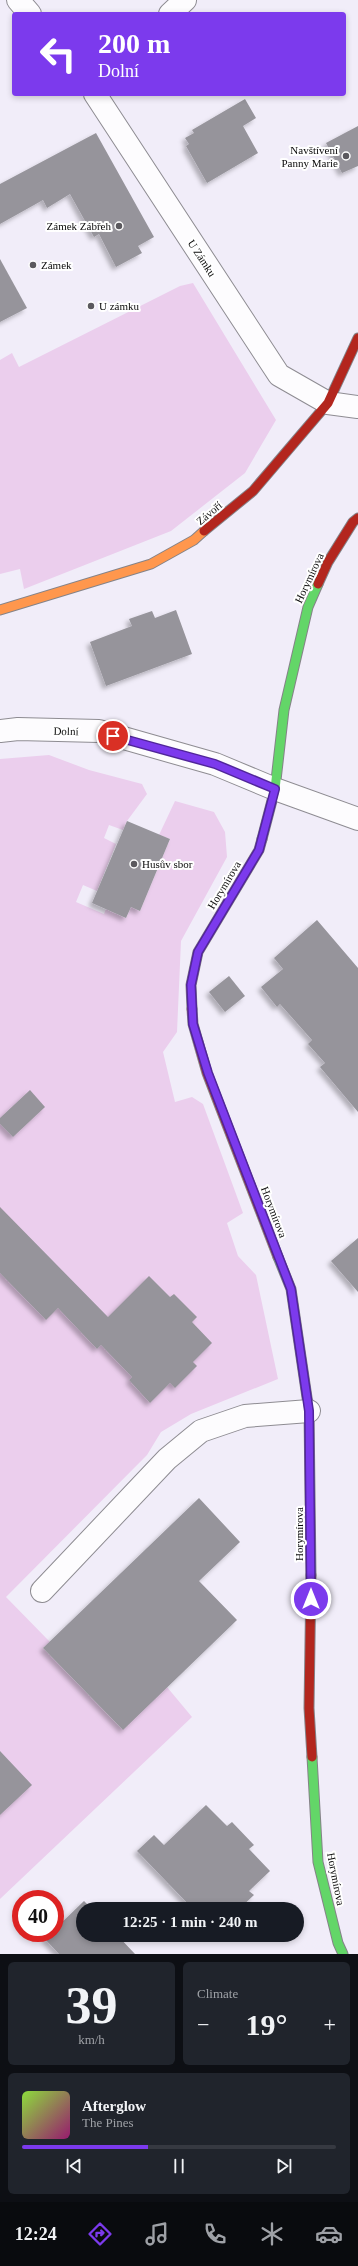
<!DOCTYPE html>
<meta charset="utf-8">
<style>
body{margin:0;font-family:"Times New Roman",serif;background:#20242c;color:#f1f3f6;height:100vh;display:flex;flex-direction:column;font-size:15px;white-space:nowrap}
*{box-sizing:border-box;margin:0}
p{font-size:13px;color:#9ea1a6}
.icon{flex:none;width:22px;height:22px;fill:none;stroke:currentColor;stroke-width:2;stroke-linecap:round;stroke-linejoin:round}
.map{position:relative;height:1954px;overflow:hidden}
.side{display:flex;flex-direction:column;gap:8px;padding:8px;background:#0d0f14;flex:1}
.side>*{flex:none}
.guide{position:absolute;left:12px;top:12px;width:334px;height:84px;border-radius:4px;box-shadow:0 2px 6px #0003;background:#7c3aed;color:#fff;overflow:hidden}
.speed{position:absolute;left:12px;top:1890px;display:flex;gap:8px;font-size:20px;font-weight:700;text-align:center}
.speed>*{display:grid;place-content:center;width:52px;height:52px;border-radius:50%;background:#171b24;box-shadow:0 2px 6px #0003;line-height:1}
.speed .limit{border:6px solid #d22;background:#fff;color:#111}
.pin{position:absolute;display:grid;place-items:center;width:34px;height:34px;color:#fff;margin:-17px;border:2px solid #fff;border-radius:50%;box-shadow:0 1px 4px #0007}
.me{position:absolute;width:44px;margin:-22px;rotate:0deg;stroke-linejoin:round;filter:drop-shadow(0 0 3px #0008)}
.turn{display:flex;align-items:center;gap:14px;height:84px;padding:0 20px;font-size:18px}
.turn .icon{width:52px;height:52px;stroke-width:2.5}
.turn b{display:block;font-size:28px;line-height:34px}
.big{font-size:30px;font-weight:700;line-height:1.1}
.side .tile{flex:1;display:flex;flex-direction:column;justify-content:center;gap:6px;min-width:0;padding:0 14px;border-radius:6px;background:#20242c}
.side .dial{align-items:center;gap:0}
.dial b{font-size:52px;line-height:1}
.song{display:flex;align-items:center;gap:12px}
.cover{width:48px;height:48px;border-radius:6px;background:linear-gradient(135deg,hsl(90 70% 55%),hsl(320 70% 35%))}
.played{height:4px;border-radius:2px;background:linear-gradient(90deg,#7c3aed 40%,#363941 40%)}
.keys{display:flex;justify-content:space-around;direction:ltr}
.heat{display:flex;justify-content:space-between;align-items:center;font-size:22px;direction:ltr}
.side .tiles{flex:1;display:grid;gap:8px;grid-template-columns:1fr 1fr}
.tile:last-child{grid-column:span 2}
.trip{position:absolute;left:76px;top:1902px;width:228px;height:40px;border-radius:20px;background:#171b24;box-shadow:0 2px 6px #0003;font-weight:700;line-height:40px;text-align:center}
.menu{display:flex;height:64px;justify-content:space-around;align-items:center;background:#090b0e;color:#9ea1a6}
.menu .icon{width:28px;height:28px}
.menu .active{color:#7c3aed}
.menu b{font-size:18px;color:#f1f3f6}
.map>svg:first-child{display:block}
.green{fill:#ebceed}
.building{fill:#96949b;filter:url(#shadow)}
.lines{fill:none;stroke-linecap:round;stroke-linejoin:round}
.street-casing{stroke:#8e8c92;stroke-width:24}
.fast-casing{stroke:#858388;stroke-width:11}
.slow-casing{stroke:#858388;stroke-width:11}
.jam-casing{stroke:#858388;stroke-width:11}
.street{stroke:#fdfcfe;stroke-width:22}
.fast{stroke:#63d668;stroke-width:9}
.slow{stroke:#ff974d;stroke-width:9}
.jam{stroke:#b3261e;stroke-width:9}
.route-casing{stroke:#51269a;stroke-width:10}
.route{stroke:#7c3aed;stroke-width:7}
.poi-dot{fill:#5b595e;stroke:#fff;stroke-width:1.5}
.labels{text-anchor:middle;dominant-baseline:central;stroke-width:4;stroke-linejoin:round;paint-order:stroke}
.poi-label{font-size:11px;fill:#0a0a0a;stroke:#fff;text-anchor:start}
.street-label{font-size:11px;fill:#0a0a0a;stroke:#fff}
</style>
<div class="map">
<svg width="358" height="1954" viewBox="0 0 358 1954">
<defs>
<filter id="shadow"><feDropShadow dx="-3.5" dy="3.5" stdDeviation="2" flood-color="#0004"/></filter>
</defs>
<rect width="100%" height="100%" fill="#f1edf9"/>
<g class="green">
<path d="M 193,283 L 276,420 L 245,473 L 171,531 L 24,589 L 20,569 L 0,574 L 0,360 L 12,353 L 19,367 L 180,286 Z"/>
<path d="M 49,755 L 89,770 L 142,784 L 147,794 L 127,821 L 123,830 L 109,825 L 104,838 L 116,844 L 97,891 L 83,885 L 76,902 L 104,914 L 106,909 L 126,918 L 131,907 L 140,911 L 170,839 L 159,835 L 175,801 L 214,812 L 225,832 L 227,857 L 181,941 L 177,1032 L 163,1052 L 175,1102 L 192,1097 L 203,1104 L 243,1213 L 227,1223 L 238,1256 L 256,1275 L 278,1379 L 191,1414 L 161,1432 L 147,1455 L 6,1597 L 50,1642 L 43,1648 L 122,1729 L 167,1687 L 192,1717 L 0,1899 L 0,759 Z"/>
</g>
<g class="building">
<path d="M 245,99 L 256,118 L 243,126 L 258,153 L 207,183 L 186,146 L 189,144 L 185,138 L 194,133 L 192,130 Z"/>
<path d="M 358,126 L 358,166 L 342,173 L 326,143 Z"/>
<path d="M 96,133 L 154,237 L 138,246 L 142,253 L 116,267 L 99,234 L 94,237 L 70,194 L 47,208 L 43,200 L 0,224 L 0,184 Z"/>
<path d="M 0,259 L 27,308 L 0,322 Z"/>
<path d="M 176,610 L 192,654 L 106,686 L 90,642 L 132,626 L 129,619 L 152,611 L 155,618 Z"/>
<path d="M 127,821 L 170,839 L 140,911 L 131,907 L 126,918 L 92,903 Z"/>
<path d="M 317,920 L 358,968 L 358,1112 L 320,1067 L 325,1063 L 308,1044 L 312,1040 L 280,1004 L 277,1007 L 261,987 L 283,969 L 274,958 Z"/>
<path d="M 229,976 L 245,996 L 225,1012 L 209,992 Z"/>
<path d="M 30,1090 L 45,1107 L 13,1137 L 0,1124 L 0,1118 Z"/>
<path d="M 0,1207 L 108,1317 L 149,1276 L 170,1297 L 174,1294 L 197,1317 L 192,1322 L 212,1343 L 193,1362 L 197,1366 L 175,1388 L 170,1383 L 150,1403 L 129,1380 L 132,1377 L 101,1345 L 97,1349 L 58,1308 L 46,1320 L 0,1273 Z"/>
<path d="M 358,1238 L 358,1292 L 331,1261 Z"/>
<path d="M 199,1498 L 240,1542 L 199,1581 L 237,1620 L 123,1730 L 43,1648 Z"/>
<path d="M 0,1751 L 32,1785 L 0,1815 Z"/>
<path d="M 206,1805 L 227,1826 L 232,1822 L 254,1845 L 249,1849 L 270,1871 L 249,1891 L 254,1895 L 239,1909 L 193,1909 L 137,1851 L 154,1835 L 164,1845 Z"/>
<path d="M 84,1901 L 92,1909 L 83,1909 L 83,1935 L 117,1935 L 135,1954 L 59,1954 L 45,1939 L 51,1933 L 55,1933 L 55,1929 Z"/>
</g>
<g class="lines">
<g class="street-casing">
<g id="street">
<path d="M 18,0 L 30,14"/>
<path d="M 170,14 L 185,0"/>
<path d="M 95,94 L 279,375 L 328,403 L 358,407"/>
<path d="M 0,731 L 18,729 L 99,731 L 215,764 L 275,789 L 358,819"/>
<path d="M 42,1591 L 167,1459 L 201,1431 L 245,1416 L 309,1411"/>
</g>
</g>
<g class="fast-casing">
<g id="fast">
<path d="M 262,839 L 275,789 L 284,710 L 308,607 L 318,584"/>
<path d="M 278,1257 L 291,1289 L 309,1411 L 311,1575"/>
<path d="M 312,1757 L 318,1862 L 338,1943 L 343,1954"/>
</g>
</g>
<g class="slow-casing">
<g id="slow">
<path d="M 0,610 L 151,564 L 194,540 L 204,531"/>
<path d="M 192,1009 L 191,985 L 198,952 L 259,850 L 262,839"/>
</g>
</g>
<g class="jam-casing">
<g id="jam">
<path d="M 204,531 L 253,491 L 328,403 L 358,338"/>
<path d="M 318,584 L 328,562 L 353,522 L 358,518"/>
<path d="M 192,1009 L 193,1024 L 207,1073 L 278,1257"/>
<path d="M 311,1575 L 309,1708 L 312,1757"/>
</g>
</g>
<use href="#street" class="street"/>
<use href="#fast" class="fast"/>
<use href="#slow" class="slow"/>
<use href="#jam" class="jam"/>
</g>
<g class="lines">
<g class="route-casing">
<path id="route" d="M 113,736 L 215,764 L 275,789 L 259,850 L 198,952 L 191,985 L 193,1024 L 208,1073 L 291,1289 L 309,1411 L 311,1599"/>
</g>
<use href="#route" class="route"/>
</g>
<g class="poi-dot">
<circle cx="346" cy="156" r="4"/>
<circle cx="119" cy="226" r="4"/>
<circle cx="33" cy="265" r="4"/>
<circle cx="91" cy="306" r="4"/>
<circle cx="134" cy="864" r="4"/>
</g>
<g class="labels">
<g class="poi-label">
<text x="338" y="150" text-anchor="end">Navštívení<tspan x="338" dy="13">Panny Marie</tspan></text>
<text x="111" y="226" text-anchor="end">Zámek Zábřeh</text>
<text x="41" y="265">Zámek</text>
<text x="99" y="306">U zámku</text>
<text x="142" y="864">Husův sbor</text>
</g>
<g class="street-label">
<text transform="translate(202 258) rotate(57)">U Zámku</text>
<text transform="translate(209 513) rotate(-40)">Závoří</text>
<text transform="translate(309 578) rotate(-65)">Horymírova</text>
<text transform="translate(66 731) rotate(1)">Dolní</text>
<text transform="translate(224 885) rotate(-59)">Horymírova</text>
<text transform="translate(274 1212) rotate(69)">Horymírova</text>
<text transform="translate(299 1534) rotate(-90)">Horymírova</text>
<text transform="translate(336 1879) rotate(79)">Horymírova</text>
</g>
</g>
</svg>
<div class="speed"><div class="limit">40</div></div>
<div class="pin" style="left:113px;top:736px;background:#d93025"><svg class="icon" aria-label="arrive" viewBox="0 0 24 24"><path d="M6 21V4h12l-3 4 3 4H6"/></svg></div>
<svg class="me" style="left:311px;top:1599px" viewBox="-20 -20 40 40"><circle r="17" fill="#7c3aed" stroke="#fff" stroke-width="3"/><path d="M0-11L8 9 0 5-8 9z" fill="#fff"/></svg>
<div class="trip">12:25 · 1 min · 240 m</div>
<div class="guide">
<div class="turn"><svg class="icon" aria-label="left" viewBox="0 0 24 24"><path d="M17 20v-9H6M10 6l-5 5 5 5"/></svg><div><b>200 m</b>Dolní</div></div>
</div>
</div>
<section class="side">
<div class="tiles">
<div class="tile dial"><b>39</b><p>km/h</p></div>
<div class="tile"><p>Climate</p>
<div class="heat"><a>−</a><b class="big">19°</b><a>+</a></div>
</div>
<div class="tile">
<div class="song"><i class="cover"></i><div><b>Afterglow</b><p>The Pines</p></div></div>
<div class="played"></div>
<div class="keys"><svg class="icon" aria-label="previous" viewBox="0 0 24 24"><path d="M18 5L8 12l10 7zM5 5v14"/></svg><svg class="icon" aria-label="pause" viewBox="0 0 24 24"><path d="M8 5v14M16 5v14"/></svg><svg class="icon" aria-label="next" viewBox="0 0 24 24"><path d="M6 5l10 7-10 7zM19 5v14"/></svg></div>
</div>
</div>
</section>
<nav class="menu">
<b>12:24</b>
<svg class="icon active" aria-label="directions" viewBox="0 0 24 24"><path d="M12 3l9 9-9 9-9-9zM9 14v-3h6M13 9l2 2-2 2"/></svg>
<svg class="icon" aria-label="music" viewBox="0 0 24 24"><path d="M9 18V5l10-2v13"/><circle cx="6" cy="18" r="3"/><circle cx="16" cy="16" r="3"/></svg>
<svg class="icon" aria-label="phone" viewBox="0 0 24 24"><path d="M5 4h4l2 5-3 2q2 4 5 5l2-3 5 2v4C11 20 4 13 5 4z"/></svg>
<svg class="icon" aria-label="climate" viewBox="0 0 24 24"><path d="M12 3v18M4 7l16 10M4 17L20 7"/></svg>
<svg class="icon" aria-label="car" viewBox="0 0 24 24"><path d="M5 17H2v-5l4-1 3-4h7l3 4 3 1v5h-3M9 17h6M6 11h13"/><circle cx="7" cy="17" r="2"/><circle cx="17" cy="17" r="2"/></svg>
</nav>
